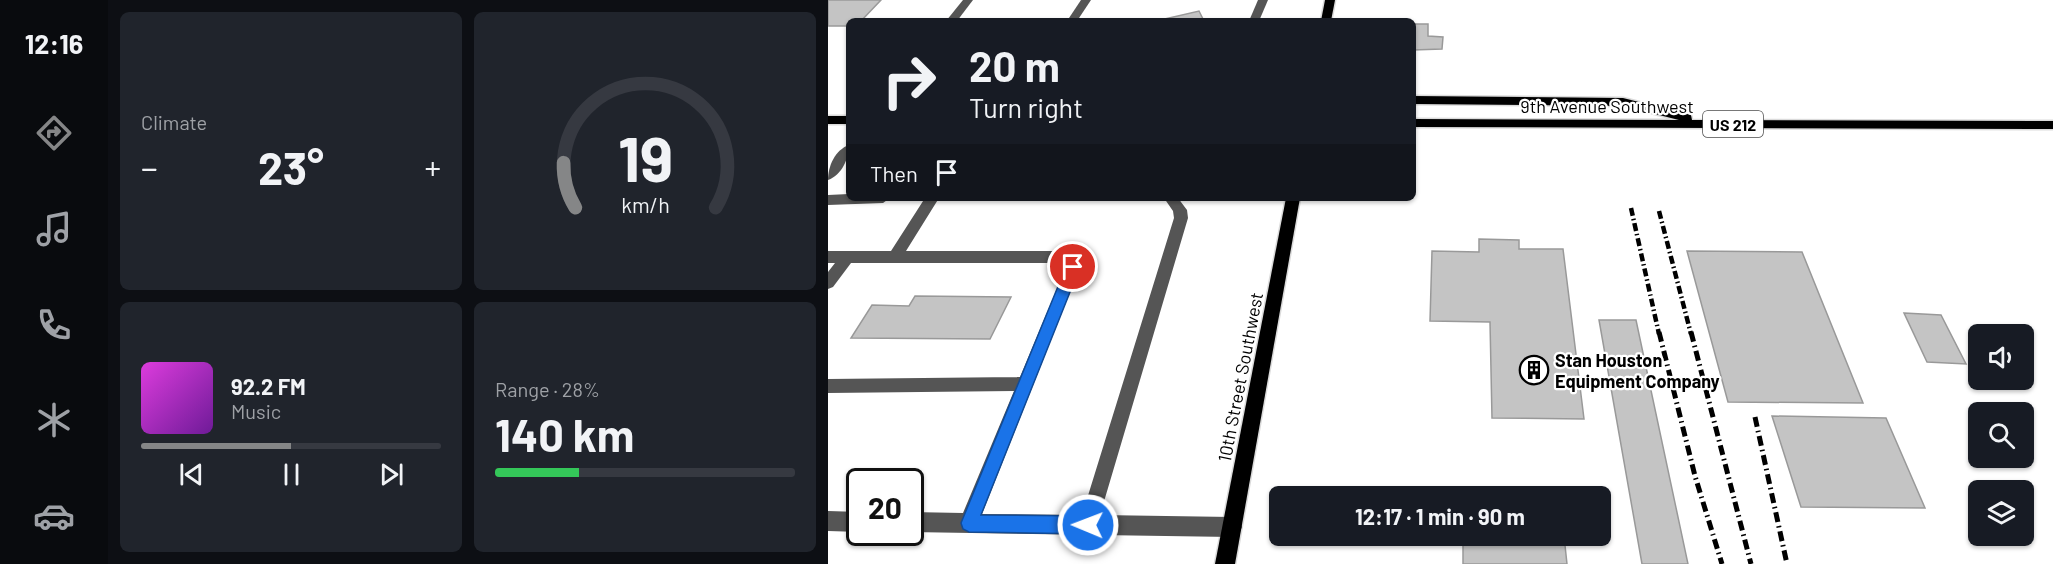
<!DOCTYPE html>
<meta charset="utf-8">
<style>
body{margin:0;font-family:Barlow,sans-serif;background:#20242c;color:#f1f3f6;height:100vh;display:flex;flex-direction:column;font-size:22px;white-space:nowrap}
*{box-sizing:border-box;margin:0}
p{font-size:20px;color:#9ea1a6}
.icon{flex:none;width:33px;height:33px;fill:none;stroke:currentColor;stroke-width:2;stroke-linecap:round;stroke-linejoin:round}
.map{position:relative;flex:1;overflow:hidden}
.side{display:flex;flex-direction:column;gap:12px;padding:12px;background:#0d0f14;width:720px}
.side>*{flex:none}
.top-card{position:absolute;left:18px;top:18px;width:570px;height:183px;border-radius:9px;box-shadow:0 2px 4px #0004;background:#171b24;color:#f1f3f6;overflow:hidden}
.buttons{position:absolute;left:1140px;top:324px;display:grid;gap:12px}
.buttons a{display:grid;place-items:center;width:66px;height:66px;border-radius:9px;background:#171b24;box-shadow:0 2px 4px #0004;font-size:30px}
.speed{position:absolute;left:18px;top:468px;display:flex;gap:12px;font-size:30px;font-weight:700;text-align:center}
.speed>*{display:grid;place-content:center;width:78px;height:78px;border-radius:50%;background:#171b24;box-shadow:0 2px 4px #0004;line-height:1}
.speed .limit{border:3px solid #111;border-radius:9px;background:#fff;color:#111}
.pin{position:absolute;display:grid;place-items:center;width:51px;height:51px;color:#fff;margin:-26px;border:3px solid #fff;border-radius:50%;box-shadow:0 2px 6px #0007}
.me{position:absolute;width:66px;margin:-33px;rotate:271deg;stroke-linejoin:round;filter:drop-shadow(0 0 4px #0008)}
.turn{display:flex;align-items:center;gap:21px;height:126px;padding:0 24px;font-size:27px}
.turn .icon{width:78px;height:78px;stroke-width:2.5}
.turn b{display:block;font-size:42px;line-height:51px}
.then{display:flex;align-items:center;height:57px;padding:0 24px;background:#0003;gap:12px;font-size:22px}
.big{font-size:45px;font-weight:700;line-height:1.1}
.side .tile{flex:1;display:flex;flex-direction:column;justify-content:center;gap:9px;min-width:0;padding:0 21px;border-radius:9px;background:#20242c}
.side .dial{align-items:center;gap:0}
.dial svg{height:156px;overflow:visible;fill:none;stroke:#363941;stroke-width:7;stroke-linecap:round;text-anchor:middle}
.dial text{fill:#f1f3f6;stroke:none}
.song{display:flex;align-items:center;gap:18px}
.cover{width:72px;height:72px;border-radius:9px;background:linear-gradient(135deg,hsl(300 70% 55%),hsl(280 70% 35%))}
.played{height:6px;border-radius:3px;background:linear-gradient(90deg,#858687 50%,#363941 50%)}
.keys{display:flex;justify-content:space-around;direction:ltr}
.heat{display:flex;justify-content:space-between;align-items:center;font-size:33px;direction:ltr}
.charge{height:9px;border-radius:4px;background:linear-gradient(90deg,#34c759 28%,#363941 0)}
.side .tiles{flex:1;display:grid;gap:12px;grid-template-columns:repeat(2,1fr)}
.trip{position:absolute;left:441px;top:486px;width:342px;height:60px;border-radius:9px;background:#171b24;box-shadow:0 2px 4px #0004;font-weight:700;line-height:60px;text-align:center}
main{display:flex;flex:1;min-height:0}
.menu{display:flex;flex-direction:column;width:108px;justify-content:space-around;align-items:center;background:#090b0e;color:#9ea1a6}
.menu .icon{width:42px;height:42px}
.menu .current{color:#858687}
.menu b{font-size:27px;color:#f1f3f6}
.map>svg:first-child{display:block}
.building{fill:#c4c4c4;stroke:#999;stroke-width:1.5}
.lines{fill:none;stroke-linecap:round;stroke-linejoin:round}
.major-casing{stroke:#dbdbdb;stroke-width:3}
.minor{fill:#555;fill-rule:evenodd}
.major{fill:#000;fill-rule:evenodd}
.rail-far1{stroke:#000;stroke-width:4.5;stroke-dasharray:8 3 1.5 3;stroke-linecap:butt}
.rail{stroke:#000;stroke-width:5;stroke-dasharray:10 4 1.5 4;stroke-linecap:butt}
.route{fill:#1a73e8;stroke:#114b97;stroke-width:1.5}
.labels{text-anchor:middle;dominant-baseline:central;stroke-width:4.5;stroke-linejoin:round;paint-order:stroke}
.shield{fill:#fff;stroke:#4c4c4c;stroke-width:1.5}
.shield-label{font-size:16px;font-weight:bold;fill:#000}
.street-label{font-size:18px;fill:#000;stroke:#fff}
.poi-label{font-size:18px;font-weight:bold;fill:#000;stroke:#fff;text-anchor:start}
</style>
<main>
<nav class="menu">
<b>12:16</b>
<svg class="icon current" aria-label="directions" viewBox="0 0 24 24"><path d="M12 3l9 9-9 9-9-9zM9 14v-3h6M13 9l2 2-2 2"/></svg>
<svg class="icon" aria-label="music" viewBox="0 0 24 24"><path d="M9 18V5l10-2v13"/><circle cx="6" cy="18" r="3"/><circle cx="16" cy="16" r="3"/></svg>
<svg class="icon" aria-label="phone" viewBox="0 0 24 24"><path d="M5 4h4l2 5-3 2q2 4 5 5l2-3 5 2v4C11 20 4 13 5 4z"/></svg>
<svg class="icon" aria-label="climate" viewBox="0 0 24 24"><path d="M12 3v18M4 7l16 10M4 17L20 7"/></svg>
<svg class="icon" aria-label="car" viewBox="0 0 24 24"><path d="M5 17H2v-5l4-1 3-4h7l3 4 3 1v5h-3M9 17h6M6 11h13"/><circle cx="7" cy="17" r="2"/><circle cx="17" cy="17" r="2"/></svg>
</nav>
<section class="side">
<div class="tiles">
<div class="tile"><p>Climate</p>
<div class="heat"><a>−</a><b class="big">23°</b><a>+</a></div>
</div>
<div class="tile dial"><svg viewBox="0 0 100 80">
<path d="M14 69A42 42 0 1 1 86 69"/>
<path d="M14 69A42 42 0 0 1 8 46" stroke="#858687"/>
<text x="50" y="56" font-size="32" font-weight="700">19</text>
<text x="50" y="72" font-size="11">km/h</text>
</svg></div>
<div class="tile">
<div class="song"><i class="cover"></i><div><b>92.2 FM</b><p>Music</p></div></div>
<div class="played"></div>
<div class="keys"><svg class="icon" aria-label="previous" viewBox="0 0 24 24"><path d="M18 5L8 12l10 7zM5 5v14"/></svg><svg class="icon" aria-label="pause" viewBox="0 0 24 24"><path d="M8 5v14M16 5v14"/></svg><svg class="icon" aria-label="next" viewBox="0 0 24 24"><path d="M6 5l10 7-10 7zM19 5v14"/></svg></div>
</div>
<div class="tile"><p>Range · 28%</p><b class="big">140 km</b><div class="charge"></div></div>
</div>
</section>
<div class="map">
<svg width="1225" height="564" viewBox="0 0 1225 564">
<rect width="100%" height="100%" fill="#fff"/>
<g class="building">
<path d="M 0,0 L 53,0 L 33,21 L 21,21 L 21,26 L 0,26 Z"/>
<path d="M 371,11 L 376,21 L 328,21 Z"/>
<path d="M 585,24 L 600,24 L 600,36 L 615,37 L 614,49 L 585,50 Z"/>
<path d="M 651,239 L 691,240 L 691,249 L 735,249 L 756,419 L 664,418 L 662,322 L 602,321 L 604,251 L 651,252 Z"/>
<path d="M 859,251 L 974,252 L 1035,403 L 900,402 Z"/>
<path d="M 87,296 L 183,297 L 162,339 L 23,338 L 44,305 L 81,306 Z"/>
<path d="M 1076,313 L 1113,315 L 1138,364 L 1099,362 Z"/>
<path d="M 771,320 L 808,320 L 860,564 L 814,564 Z"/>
<path d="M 944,416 L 1058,418 L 1097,508 L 973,507 Z"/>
<path d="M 635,487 L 732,489 L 732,496 L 635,496 Z"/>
<path d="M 635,536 L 736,536 L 739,564 L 635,564 Z"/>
</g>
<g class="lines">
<g class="major-casing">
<g id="major">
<path d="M 497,0 L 507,0 L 503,21 L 493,21 Z"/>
<path d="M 585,96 L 795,98 L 863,115 L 864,120 L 1225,121 L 1225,129 L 585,127 L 585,119 L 851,120 L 795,106 L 585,104 Z"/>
<rect x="0" y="116" width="21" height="8"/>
<path d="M 458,198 L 472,198 L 407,564 L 387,564 Z"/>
</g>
</g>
<g class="minor">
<path d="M 135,0 L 145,0 L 129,21 L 118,21 Z"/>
<path d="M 253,0 L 263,0 L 249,21 L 239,21 Z"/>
<path d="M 430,0 L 440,0 L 431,21 L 421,21 Z"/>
<path d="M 21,145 C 21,158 14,175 0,180 C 0,166 7,150 21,145 Z"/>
<path d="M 21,194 L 21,198 L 62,198 L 55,203 L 0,205 L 0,195 Z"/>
<path d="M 97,198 L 111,198 L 78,251 L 234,251 L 245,254 L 252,267 L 154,514 L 254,515 L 346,218 L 345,211 L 336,198 L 350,198 L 359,210 L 360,218 L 272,515 L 404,517 L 411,520 L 414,527 L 411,534 L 404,537 L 82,532 L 82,512 L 135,513 L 186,391 L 0,393 L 0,379 L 192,377 L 238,267 L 234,263 L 23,263 L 5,287 L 0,289 L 0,272 L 7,263 L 0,263 L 0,251 L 63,251 Z"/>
<path d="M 0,511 L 32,512 L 32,532 L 0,531 Z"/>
</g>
<use href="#major" class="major"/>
<g class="rail-far1">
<path d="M 803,208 L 831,334"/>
<path d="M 831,211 L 863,334"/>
</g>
<g class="rail">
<path d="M 831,332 L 867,476 L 894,564"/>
<path d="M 863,332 L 923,564"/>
<path d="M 927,417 L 959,564"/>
</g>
</g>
<path class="route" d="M 245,262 L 252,267 L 153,515 L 260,516 L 266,519 L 269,525 L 266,531 L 260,534 L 141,532 L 135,529 L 133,523 L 238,267 Z"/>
<defs>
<g id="building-ring" transform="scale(1.5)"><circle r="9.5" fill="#fff" stroke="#000" stroke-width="1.5"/><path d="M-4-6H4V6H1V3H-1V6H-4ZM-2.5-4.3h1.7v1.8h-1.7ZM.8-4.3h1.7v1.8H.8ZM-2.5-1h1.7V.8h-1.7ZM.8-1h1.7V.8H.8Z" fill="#000"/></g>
</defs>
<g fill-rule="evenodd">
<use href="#building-ring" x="706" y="370"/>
</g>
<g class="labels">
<rect class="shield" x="875" y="111" width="60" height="26" rx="4.5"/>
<g class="shield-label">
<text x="905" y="124">US 212</text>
</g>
<g class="street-label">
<text x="779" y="106">9th Avenue Southwest</text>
<text transform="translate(412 377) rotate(-79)">10th Street Southwest</text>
</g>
<g class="poi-label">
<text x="727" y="360">Stan Houston<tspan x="727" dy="21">Equipment Company</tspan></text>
</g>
</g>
</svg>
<div class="buttons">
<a><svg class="icon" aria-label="sound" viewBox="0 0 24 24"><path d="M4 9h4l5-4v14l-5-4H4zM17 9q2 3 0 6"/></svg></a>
<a><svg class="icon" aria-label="search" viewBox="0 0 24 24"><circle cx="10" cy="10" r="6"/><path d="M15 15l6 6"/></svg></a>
<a><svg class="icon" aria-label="layers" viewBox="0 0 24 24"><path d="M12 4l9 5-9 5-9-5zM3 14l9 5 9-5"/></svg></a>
</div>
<div class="speed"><div class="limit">20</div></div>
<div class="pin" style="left:245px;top:267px;background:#d93025"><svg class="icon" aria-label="arrive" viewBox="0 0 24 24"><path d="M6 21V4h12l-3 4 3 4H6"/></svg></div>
<svg class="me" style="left:260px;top:525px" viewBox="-20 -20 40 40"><circle r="17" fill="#1a73e8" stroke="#fff" stroke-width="3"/><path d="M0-11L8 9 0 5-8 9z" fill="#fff"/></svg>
<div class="trip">12:17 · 1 min · 90 m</div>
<div class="top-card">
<div class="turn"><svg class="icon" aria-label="right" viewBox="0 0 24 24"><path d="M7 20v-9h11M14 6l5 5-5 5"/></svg><div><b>20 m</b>Turn right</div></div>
<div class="then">Then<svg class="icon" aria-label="arrive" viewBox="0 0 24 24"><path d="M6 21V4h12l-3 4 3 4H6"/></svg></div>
</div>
</div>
</main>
